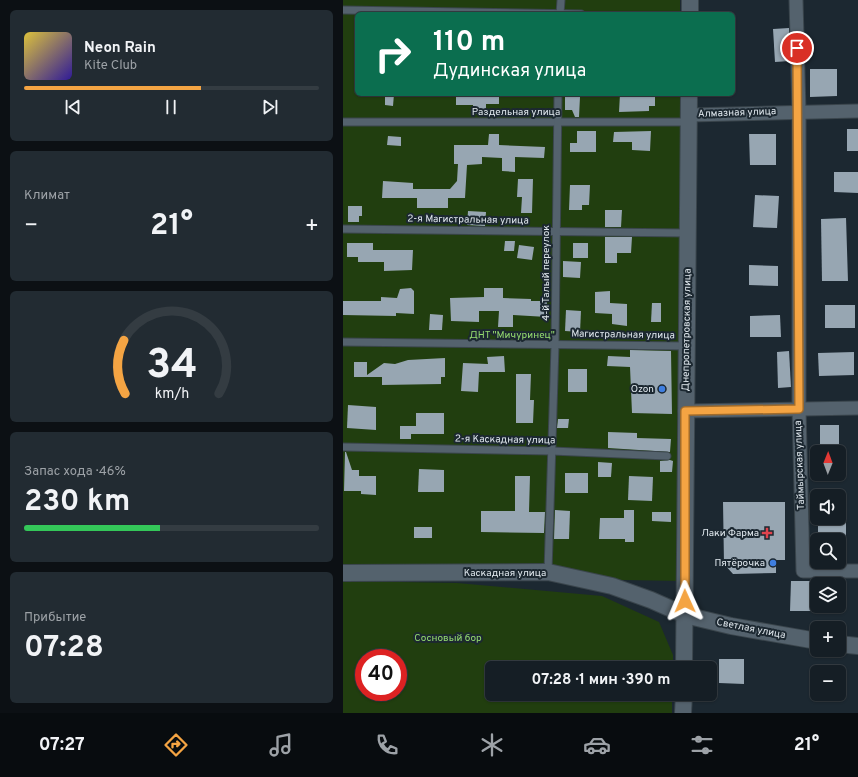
<!DOCTYPE html>
<html lang="ru">
<meta charset="utf-8">
<style>
body{margin:0;font-family:Overpass,sans-serif;background:#222b32;color:#f1f3f6;height:100vh;display:flex;flex-direction:column;font-size:15px;white-space:nowrap}
*{box-sizing:border-box;margin:0}
p{font-size:13px;color:#9da2a7}
.icon{flex:none;width:22px;height:22px;fill:none;stroke:currentColor;stroke-width:2;stroke-linecap:round;stroke-linejoin:round}
.map{position:relative;flex:1;overflow:hidden}
.drawer{display:flex;flex-direction:column;gap:10px;padding:10px;background:#0c1014;width:343px}
.drawer>*{flex:none}
.guide{position:absolute;left:12px;top:12px;width:380px;height:84px;border-radius:6px;box-shadow:0 1px 3px #0004,0 0 0 1px #343c42;background:#0b6e4f;color:#fff;overflow:hidden}
.needle{width:26px;rotate:1deg}
.buttons{position:absolute;left:467px;top:445px;display:grid;gap:8px}
.buttons a{display:grid;place-items:center;width:36px;height:36px;border-radius:6px;background:#151e25;box-shadow:0 1px 3px #0004,0 0 0 1px #343c42;font-size:20px}
.speed{position:absolute;left:12px;top:649px;display:flex;gap:8px;font-size:20px;font-weight:700;text-align:center}
.speed>*{display:grid;place-content:center;width:52px;height:52px;border-radius:50%;background:#151e25;box-shadow:0 1px 3px #0004,0 0 0 1px #343c42;line-height:1}
.speed .limit{border:6px solid #d22;background:#fff;color:#111}
.pin{position:absolute;display:grid;place-items:center;width:34px;height:34px;color:#fff;margin:-17px;border:2px solid #fff;border-radius:50%;box-shadow:0 1px 4px #0007}
.me{position:absolute;width:44px;margin:-22px;rotate:359deg;stroke-linejoin:round;filter:drop-shadow(0 0 3px #0008)}
.turn{display:flex;align-items:center;gap:14px;height:84px;padding:0 12px;font-size:18px}
.turn .icon{width:52px;height:52px;stroke-width:2.5}
.turn b{display:block;font-size:28px;line-height:34px}
.big{font-size:30px;font-weight:700;line-height:1.1}
.drawer .widget{flex:1;display:flex;flex-direction:column;justify-content:center;gap:6px;min-width:0;padding:0 14px;border-radius:6px;background:#222b32}
.drawer .dial{align-items:center;gap:0}
.dial svg{height:104px;overflow:visible;fill:none;stroke:#343c42;stroke-width:7;stroke-linecap:round;text-anchor:middle}
.dial text{fill:#f1f3f6;stroke:none}
.song{display:flex;align-items:center;gap:12px}
.cover{width:48px;height:48px;border-radius:6px;background:linear-gradient(135deg,hsl(50 70% 55%),hsl(250 70% 35%))}
.played{height:4px;border-radius:2px;background:linear-gradient(90deg,#f4a443 60%,#343c42 60%)}
.keys{display:flex;justify-content:space-around;direction:ltr}
.heat{display:flex;justify-content:space-between;align-items:center;font-size:22px;direction:ltr}
.charge{height:6px;border-radius:3px;background:linear-gradient(90deg,#34c759 46%,#343c42 0)}
.trip{position:absolute;left:142px;top:661px;width:232px;height:40px;border-radius:6px;background:#151e25;box-shadow:0 1px 3px #0004,0 0 0 1px #343c42;font-weight:700;line-height:40px;text-align:center}
.tabs{display:flex;height:64px;justify-content:space-around;align-items:center;background:#080c0f;color:#9da2a7}
.tabs .icon{width:28px;height:28px}
.tabs .active{color:#f4a443}
.tabs b{font-size:18px;color:#f1f3f6}
main{display:flex;flex:1;min-height:0}
.map>svg:first-child{display:block}
.green{fill:#213e0f;fill-rule:evenodd}
.building{fill:#97a6b2}
.lines{fill:none;stroke-linecap:round;stroke-linejoin:round}
.service-casing{stroke:#3a454c;stroke-width:9}
.minor-casing{stroke:#3a454c;stroke-width:15}
.tertiary-casing{stroke:#3a454c;stroke-width:18}
.service{stroke:#54626d;stroke-width:7}
.minor{stroke:#54626d;stroke-width:13}
.tertiary{stroke:#54626d;stroke-width:16}
.route-casing{stroke:#9f6b2c;stroke-width:10}
.route{stroke:#f4a443;stroke-width:7}
.shop-dot{fill:#3f7fe0;stroke:#1c2831;stroke-width:1.5}
.health-dot{fill:#e0444e;stroke:#1c2831;stroke-width:1.5}
.labels{text-anchor:middle;dominant-baseline:central;stroke-width:4;stroke-linejoin:round;paint-order:stroke}
.street-label{font-size:10px;fill:#e0e8ee;stroke:#1c2831}
.park-label{font-size:10px;fill:#95dc6f;stroke:#1c2831}
.poi-label{font-size:10px;fill:#e0e8ee;stroke:#1c2831;text-anchor:end}
</style>
<main>
<section class="drawer">
<div class="widget">
<div class="song"><i class="cover"></i><div><b>Neon Rain</b><p>Kite Club</p></div></div>
<div class="played"></div>
<div class="keys"><svg class="icon" aria-label="previous" viewBox="0 0 24 24"><path d="M18 5L8 12l10 7zM5 5v14"/></svg><svg class="icon" aria-label="pause" viewBox="0 0 24 24"><path d="M8 5v14M16 5v14"/></svg><svg class="icon" aria-label="next" viewBox="0 0 24 24"><path d="M6 5l10 7-10 7zM19 5v14"/></svg></div>
</div>
<div class="widget"><p>Климат</p>
<div class="heat"><a>−</a><b class="big">21°</b><a>+</a></div>
</div>
<div class="widget dial"><svg viewBox="0 0 100 80">
<path d="M14 69A42 42 0 1 1 86 69"/>
<path d="M14 69A42 42 0 0 1 13 28" stroke="#f4a443"/>
<text x="50" y="56" font-size="32" font-weight="700">34</text>
<text x="50" y="72" font-size="11">km/h</text>
</svg></div>
<div class="widget"><p>Запас хода · 46%</p><b class="big">230 km</b><div class="charge"></div></div>
<div class="widget"><p>Прибытие</p><b class="big">07:28</b></div>
</section>
<div class="map">
<svg width="515" height="713" viewBox="0 0 515 713">
<rect width="100%" height="100%" fill="#1c2831"/>
<g class="green">
<path d="M 0,0 L 337,0 L 337,14 L 14,14 L 14,94 L 337,94 L 339,581 L 0,575 Z"/>
<path d="M 0,581 L 114,583 L 259,596 L 316,622 L 330,655 L 330,668 L 149,668 L 149,694 L 329,694 L 329,713 L 0,713 ZM 21,658 L 55,658 L 55,692 L 21,692 Z"/>
</g>
<g class="building">
<path d="M 446,28 L 447,61 L 432,62 L 430,29 Z"/>
<path d="M 467,69 L 494,69 L 494,96 L 467,97 Z"/>
<path d="M 42,94 L 51,94 L 50,106 L 42,105 Z"/>
<path d="M 113,94 L 156,94 L 156,104 L 143,104 L 143,114 L 130,114 L 130,105 L 113,105 Z"/>
<path d="M 277,94 L 312,94 L 312,106 L 306,106 L 306,111 L 276,112 Z"/>
<path d="M 222,97 L 237,97 L 236,117 L 232,117 L 229,110 L 222,110 Z"/>
<rect x="504" y="129" width="11" height="22"/>
<path d="M 234,131 L 253,131 L 253,152 L 227,152 L 227,143 L 234,143 Z"/>
<path d="M 308,131 L 307,151 L 289,150 L 289,142 L 270,142 L 271,132 Z"/>
<path d="M 146,134 L 156,134 L 156,145 L 202,147 L 201,158 L 172,157 L 172,172 L 159,171 L 159,158 L 139,157 L 139,164 L 124,165 L 122,198 L 105,198 L 105,208 L 74,208 L 74,198 L 39,198 L 40,181 L 70,183 L 70,189 L 107,189 L 114,181 L 115,164 L 111,164 L 111,145 L 145,145 Z"/>
<path d="M 406,134 L 433,134 L 433,165 L 407,165 Z"/>
<path d="M 45,136 L 58,137 L 58,146 L 44,145 Z"/>
<path d="M 491,172 L 515,172 L 515,193 L 491,192 Z"/>
<path d="M 175,179 L 190,179 L 189,213 L 178,213 L 179,197 L 174,197 Z"/>
<path d="M 227,185 L 247,185 L 246,205 L 239,205 L 239,210 L 226,210 Z"/>
<path d="M 412,195 L 436,196 L 434,228 L 410,227 Z"/>
<path d="M 5,206 L 19,206 L 19,216 L 16,216 L 16,222 L 5,222 Z"/>
<path d="M 262,210 L 279,210 L 278,227 L 262,227 Z"/>
<path d="M 125,211 L 143,212 L 142,226 L 124,225 Z"/>
<path d="M 503,218 L 505,281 L 479,281 L 478,219 Z"/>
<path d="M 262,237 L 289,237 L 288,253 L 274,253 L 274,263 L 262,263 Z"/>
<path d="M 162,241 L 172,241 L 171,251 L 161,251 Z"/>
<path d="M 4,243 L 30,243 L 30,250 L 70,250 L 69,270 L 41,271 L 41,262 L 15,262 L 15,257 L 4,257 Z"/>
<rect x="230" y="243" width="15" height="15"/>
<path d="M 176,245 L 191,247 L 189,260 L 174,258 Z"/>
<path d="M 220,261 L 238,262 L 237,278 L 220,277 Z"/>
<path d="M 406,265 L 435,266 L 435,286 L 406,285 Z"/>
<path d="M 68,288 L 71,291 L 71,314 L 53,313 L 53,316 L 0,315 L 0,301 L 38,301 L 38,297 L 54,298 L 57,289 Z"/>
<path d="M 141,288 L 160,288 L 160,298 L 188,299 L 188,301 L 204,301 L 204,317 L 170,315 L 170,327 L 155,327 L 156,311 L 136,311 L 136,322 L 108,321 L 107,298 L 141,297 Z"/>
<path d="M 267,291 L 267,303 L 284,304 L 284,326 L 269,324 L 269,314 L 252,313 L 252,292 Z"/>
<path d="M 309,303 L 318,303 L 318,322 L 308,322 Z"/>
<rect x="482" y="305" width="30" height="23"/>
<path d="M 223,310 L 238,311 L 237,332 L 222,331 Z"/>
<path d="M 87,314 L 100,315 L 99,330 L 86,330 Z"/>
<path d="M 437,315 L 438,337 L 407,337 L 407,316 Z"/>
<path d="M 287,350 L 328,351 L 329,414 L 289,413 L 287,367 L 264,366 L 265,356 L 287,357 Z"/>
<path d="M 446,351 L 448,387 L 435,388 L 434,352 Z"/>
<path d="M 511,352 L 511,375 L 476,376 L 475,353 Z"/>
<path d="M 161,356 L 162,372 L 136,372 L 135,392 L 118,391 L 120,363 L 145,364 L 144,357 Z"/>
<path d="M 102,358 L 102,377 L 98,377 L 98,384 L 39,385 L 39,377 L 11,377 L 11,362 L 24,362 L 24,375 L 41,363 L 52,364 L 65,360 Z"/>
<rect x="225" y="369" width="19" height="23"/>
<path d="M 173,374 L 188,374 L 187,400 L 191,400 L 190,423 L 173,423 Z"/>
<path d="M 5,405 L 33,407 L 33,430 L 4,428 Z"/>
<path d="M 73,413 L 101,413 L 101,434 L 68,434 L 68,439 L 57,439 L 57,426 L 73,426 Z"/>
<path d="M 215,419 L 226,419 L 225,428 L 214,428 Z"/>
<rect x="477" y="425" width="19" height="20"/>
<path d="M 265,432 L 294,433 L 294,438 L 328,439 L 327,452 L 265,448 Z"/>
<path d="M 2,452 L 3,452 L 9,470 L 16,470 L 16,476 L 33,476 L 33,495 L 18,494 L 18,491 L 1,491 Z"/>
<path d="M 327,460 L 330,461 L 329,472 L 317,472 L 317,461 Z"/>
<path d="M 255,462 L 269,463 L 268,477 L 255,477 Z"/>
<path d="M 76,469 L 101,470 L 101,492 L 75,492 Z"/>
<rect x="222" y="473" width="23" height="20"/>
<path d="M 172,476 L 187,476 L 186,512 L 202,512 L 201,533 L 138,532 L 138,511 L 172,511 Z"/>
<path d="M 286,476 L 310,477 L 309,501 L 285,500 Z"/>
<path d="M 380,502 L 442,502 L 442,560 L 433,560 L 433,573 L 390,574 L 381,564 Z"/>
<path d="M 212,510 L 227,511 L 226,539 L 211,539 Z"/>
<path d="M 281,510 L 291,510 L 291,542 L 282,542 L 282,539 L 256,539 L 257,518 L 281,518 Z"/>
<path d="M 309,512 L 328,512 L 328,522 L 309,521 Z"/>
<rect x="475" y="522" width="28" height="18"/>
<rect x="71" y="527" width="18" height="11"/>
<path d="M 448,581 L 474,581 L 474,611 L 447,611 Z"/>
<path d="M 376,659 L 401,659 L 401,684 L 376,683 Z"/>
</g>
<g class="lines">
<g class="service-casing">
<g id="service">
<path d="M 0,10 L 238,14"/>
<path d="M 217,14 L 218,0"/>
<path d="M 0,122 L 345,122"/>
<path d="M 0,229 L 345,233"/>
<path d="M 0,342 L 343,346"/>
<path d="M 0,447 L 209,451 L 324,456"/>
<path d="M 205,572 L 212,345 L 215,94"/>
</g>
</g>
<g class="minor-casing">
<g id="minor">
<path d="M 453,0 L 456,111 L 456,409 L 460,571 L 515,571"/>
<path d="M 346,115 L 515,111"/>
<path d="M 342,411 L 515,408"/>
</g>
</g>
<g class="tertiary-casing">
<g id="tertiary">
<path d="M 347,14 L 347,0"/>
<path d="M 0,573 L 205,572 L 269,586 L 308,600 L 342,615 L 388,626 L 474,641"/>
<path d="M 496,644 L 515,646"/>
<path d="M 341,668 L 346,94"/>
<path d="M 340,713 L 341,694"/>
</g>
</g>
<use href="#service" class="service"/>
<use href="#minor" class="minor"/>
<use href="#tertiary" class="tertiary"/>
</g>
<g class="lines">
<g class="route-casing">
<path id="route" d="M 342,601 L 342,411 L 456,409 L 454,48"/>
</g>
<use href="#route" class="route"/>
</g>
<g class="shop-dot">
<circle cx="319" cy="389" r="4"/>
<circle cx="430" cy="563" r="4"/>
</g>
<path class="health-dot" d="M422 527h4v4h4v4h-4v4h-4v-4h-4v-4h4z"/>
<g class="labels">
<g class="street-label">
<text x="173" y="112">Раздельная улица</text>
<text transform="translate(394 113) rotate(-2)">Алмазная улица</text>
<text transform="translate(125 220) rotate(1)">2-я Магистральная улица</text>
<text transform="translate(203 273) rotate(-90)">4-й Талый переулок</text>
<text transform="translate(344 330) rotate(-89)">Днепропетровская улица</text>
<text transform="translate(280 335) rotate(1)">Магистральная улица</text>
<text transform="translate(162 440) rotate(1)">2-я Каскадная улица</text>
<text transform="translate(457 465) rotate(-92)">Таймырская улица</text>
<text x="162" y="573">Каскадная улица</text>
<text transform="translate(408 629) rotate(11)">Светлая улица</text>
</g>
<g class="park-label">
<text x="169" y="335">ДНТ "Мичуринец"</text>
<text x="105" y="638">Сосновый бор</text>
</g>
<g class="poi-label">
<text x="311" y="389">Ozon</text>
<text x="416" y="533">Лаки Фарма</text>
<text x="422" y="563">Пятёрочка</text>
</g>
</g>
</svg>
<div class="buttons">
<a><svg class="needle" viewBox="-14 -14 28 28"><path d="M0-13l5 13h-10z" fill="#e53935"/><path d="M0 13l5-13h-10z" fill="#9da2a7"/></svg></a>
<a><svg class="icon" aria-label="sound" viewBox="0 0 24 24"><path d="M4 9h4l5-4v14l-5-4H4zM17 9q2 3 0 6"/></svg></a>
<a><svg class="icon" aria-label="search" viewBox="0 0 24 24"><circle cx="10" cy="10" r="6"/><path d="M15 15l6 6"/></svg></a>
<a><svg class="icon" aria-label="layers" viewBox="0 0 24 24"><path d="M12 4l9 5-9 5-9-5zM3 14l9 5 9-5"/></svg></a>
<a>+</a>
<a>−</a>
</div>
<div class="speed"><div class="limit">40</div></div>
<div class="pin" style="left:454px;top:48px;background:#d93025"><svg class="icon" aria-label="arrive" viewBox="0 0 24 24"><path d="M6 21V4h12l-3 4 3 4H6"/></svg></div>
<svg class="me" style="left:342px;top:601px" viewBox="-20 -20 40 40"><path d="M0-17L14 15 0 8-14 15z" fill="#f4a443" stroke="#fff" stroke-width="4"/></svg>
<div class="trip">07:28 · 1 мин · 390 m</div>
<div class="guide">
<div class="turn"><svg class="icon" aria-label="right" viewBox="0 0 24 24"><path d="M7 20v-9h11M14 6l5 5-5 5"/></svg><div><b>110 m</b>Дудинская улица</div></div>
</div>
</div>
</main>
<nav class="tabs">
<b>07:27</b>
<svg class="icon active" aria-label="directions" viewBox="0 0 24 24"><path d="M12 3l9 9-9 9-9-9zM9 14v-3h6M13 9l2 2-2 2"/></svg>
<svg class="icon" aria-label="music" viewBox="0 0 24 24"><path d="M9 18V5l10-2v13"/><circle cx="6" cy="18" r="3"/><circle cx="16" cy="16" r="3"/></svg>
<svg class="icon" aria-label="phone" viewBox="0 0 24 24"><path d="M5 4h4l2 5-3 2q2 4 5 5l2-3 5 2v4C11 20 4 13 5 4z"/></svg>
<svg class="icon" aria-label="climate" viewBox="0 0 24 24"><path d="M12 3v18M4 7l16 10M4 17L20 7"/></svg>
<svg class="icon" aria-label="car" viewBox="0 0 24 24"><path d="M5 17H2v-5l4-1 3-4h7l3 4 3 1v5h-3M9 17h6M6 11h13"/><circle cx="7" cy="17" r="2"/><circle cx="17" cy="17" r="2"/></svg>
<svg class="icon" aria-label="filters" viewBox="0 0 24 24"><path d="M4 7h16M4 17h16"/><circle cx="9" cy="7" r="2"/><circle cx="15" cy="17" r="2"/></svg>
<b>21°</b>
</nav>
